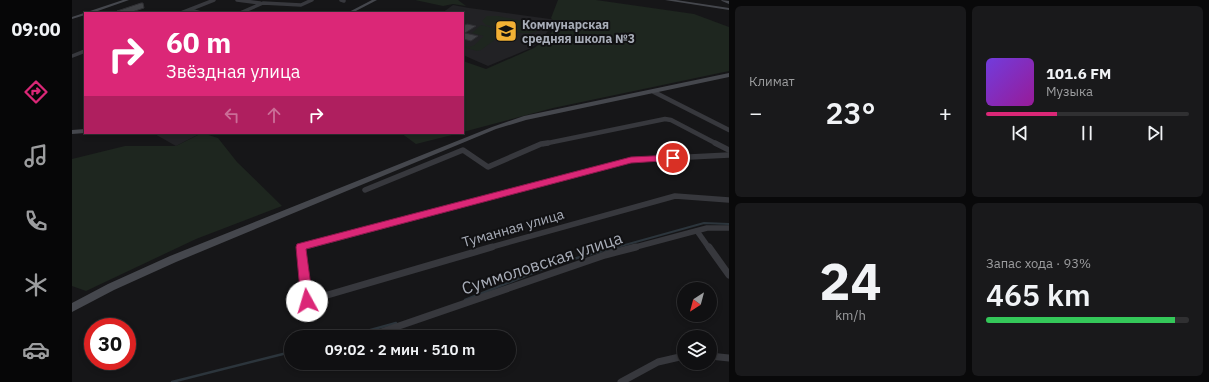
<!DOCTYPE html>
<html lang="ru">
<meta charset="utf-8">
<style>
body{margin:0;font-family:"IBM Plex Sans",sans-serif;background:#19191b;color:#f1f3f6;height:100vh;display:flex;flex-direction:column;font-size:15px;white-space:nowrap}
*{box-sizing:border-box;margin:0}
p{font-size:13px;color:#9c9d9f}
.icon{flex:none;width:22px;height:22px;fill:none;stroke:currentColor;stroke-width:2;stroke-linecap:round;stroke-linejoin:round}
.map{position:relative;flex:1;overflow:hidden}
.panel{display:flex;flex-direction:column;gap:6px;padding:6px;background:#09090a;width:480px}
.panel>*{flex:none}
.banner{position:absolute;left:12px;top:12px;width:380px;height:122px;border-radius:0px;box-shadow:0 2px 6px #0003,0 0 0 1px #303032;background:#db2777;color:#fff;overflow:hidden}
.needle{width:26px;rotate:216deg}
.tools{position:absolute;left:605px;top:282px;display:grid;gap:8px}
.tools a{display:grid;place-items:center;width:40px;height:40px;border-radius:50%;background:#101012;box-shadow:0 2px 6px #0003,0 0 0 1px #303032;font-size:20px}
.speed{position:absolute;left:12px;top:318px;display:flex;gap:8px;font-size:20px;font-weight:700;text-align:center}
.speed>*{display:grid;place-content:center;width:52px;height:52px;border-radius:50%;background:#101012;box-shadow:0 2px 6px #0003,0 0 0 1px #303032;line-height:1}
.speed .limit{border:6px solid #d22;background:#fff;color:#111}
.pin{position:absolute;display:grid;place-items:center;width:34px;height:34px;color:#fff;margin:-17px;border:2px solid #fff;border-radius:50%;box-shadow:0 1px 4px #0007}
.me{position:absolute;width:44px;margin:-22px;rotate:354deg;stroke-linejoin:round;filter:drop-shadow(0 0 3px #0008)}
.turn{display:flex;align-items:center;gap:14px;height:84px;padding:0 16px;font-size:18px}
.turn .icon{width:52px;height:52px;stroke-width:2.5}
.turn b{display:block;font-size:28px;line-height:34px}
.lanes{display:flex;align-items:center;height:38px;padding:0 16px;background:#0003;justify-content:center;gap:20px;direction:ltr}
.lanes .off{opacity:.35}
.big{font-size:30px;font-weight:600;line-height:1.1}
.panel .widget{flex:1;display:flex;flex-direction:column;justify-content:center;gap:6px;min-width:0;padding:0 14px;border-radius:6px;background:#19191b}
.panel .dial{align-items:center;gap:0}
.dial b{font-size:52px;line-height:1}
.song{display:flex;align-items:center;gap:12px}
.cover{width:48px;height:48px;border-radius:6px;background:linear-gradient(135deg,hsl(260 70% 55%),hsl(300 70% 35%))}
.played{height:4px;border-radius:2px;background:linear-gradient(90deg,#db2777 35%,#303032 35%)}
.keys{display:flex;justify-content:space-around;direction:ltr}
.heat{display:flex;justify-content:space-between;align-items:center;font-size:22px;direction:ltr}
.charge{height:6px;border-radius:3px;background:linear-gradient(90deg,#34c759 93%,#303032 0)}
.panel .tiles{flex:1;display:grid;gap:6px;grid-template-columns:repeat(2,1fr)}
.trip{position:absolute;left:212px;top:330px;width:232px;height:40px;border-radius:20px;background:#101012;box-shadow:0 2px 6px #0003,0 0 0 1px #303032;font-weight:600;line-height:40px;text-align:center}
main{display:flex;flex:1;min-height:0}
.menu{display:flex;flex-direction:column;width:72px;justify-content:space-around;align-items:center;background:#060607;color:#9c9d9f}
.menu .icon{width:28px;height:28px}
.menu .active{color:#db2777}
.menu b{font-size:18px;color:#f1f3f6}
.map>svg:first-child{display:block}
.built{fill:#222225}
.green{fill:#1e261f}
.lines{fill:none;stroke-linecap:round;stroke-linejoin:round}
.stream-far1{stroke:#2c353c;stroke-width:2}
.stream{stroke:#2c353c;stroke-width:2.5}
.building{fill:#404145;stroke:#303034}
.street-far3{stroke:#37383d;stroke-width:3.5}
.street-far2{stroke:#37383d;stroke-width:4.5}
.street-far1{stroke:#37383d;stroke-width:5.5}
.street{stroke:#37383d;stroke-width:7}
.secondary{fill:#45474d;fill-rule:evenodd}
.route{fill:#db2777;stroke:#8e194d}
.labels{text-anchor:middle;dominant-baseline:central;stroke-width:4;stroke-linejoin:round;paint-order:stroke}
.far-poi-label{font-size:12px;font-weight:bold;fill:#a8adb8;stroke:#111113;text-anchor:start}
.street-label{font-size:14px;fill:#a8adb8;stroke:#111113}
.near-street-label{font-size:17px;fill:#a8adb8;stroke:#111113}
</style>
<main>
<nav class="menu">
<b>09:00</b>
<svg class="icon active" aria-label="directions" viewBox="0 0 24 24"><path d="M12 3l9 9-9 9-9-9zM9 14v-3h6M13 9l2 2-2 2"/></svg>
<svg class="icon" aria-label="music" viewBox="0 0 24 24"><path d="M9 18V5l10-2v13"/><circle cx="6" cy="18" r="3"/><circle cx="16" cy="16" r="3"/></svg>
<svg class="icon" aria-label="phone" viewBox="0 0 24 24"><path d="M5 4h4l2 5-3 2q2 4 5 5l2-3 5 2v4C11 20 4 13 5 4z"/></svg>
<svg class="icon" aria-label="climate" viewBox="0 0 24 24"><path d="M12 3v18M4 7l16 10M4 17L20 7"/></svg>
<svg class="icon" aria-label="car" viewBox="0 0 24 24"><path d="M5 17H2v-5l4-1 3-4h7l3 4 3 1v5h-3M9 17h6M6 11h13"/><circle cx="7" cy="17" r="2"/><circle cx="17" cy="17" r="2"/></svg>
</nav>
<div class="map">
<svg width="657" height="382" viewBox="0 0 657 382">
<rect width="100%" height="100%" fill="#161618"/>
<g class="built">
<path d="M 381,5 L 397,8 L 485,20 L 467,42 L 459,48 L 416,66 L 391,55 L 391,13 L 370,13 Z"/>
<path d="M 81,133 L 129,133 L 104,146 Z"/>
</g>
<g class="green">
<path d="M 343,0 L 386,0 L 394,6 L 381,4 L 371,6 Z"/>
<path d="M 486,0 L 524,0 L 622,14 L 657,27 L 657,71 L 481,108 L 391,132 L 391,61 L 414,69 L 462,48 L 473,40 L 486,25 L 479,18 Z"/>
<path d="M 415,16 L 426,16 L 460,23 L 464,25 L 468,29 C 458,39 427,28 414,25 L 410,21 Z"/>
<path d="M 409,25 L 435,31 L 409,50 L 405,51 L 391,47 L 391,46 C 402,49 404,43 412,36 L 400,33 Z"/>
<path d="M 130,133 L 146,138 L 165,162 L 210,206 L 124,239 L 14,291 L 0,286 L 0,159 L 53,146 L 104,146 Z"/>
<path d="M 329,133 L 388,133 L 344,144 Z"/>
</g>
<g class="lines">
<path class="stream-far1" d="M 542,248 L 632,223 L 657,224"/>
<g class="stream">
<path d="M 393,300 L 483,264 L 545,247"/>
<path d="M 273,337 L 324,323"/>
<path d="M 100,382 L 219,352"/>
</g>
</g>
<g class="building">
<path d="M 69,3 L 71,3 L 72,8 L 57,13 L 45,11 Z"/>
<path d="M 395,24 L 404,26 L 393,33 L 406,36 L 399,41 L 391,39 L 391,26 Z"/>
</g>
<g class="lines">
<g class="street-far3">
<path d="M 165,0 L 188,3"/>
<path d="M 269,0 L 272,1"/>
<path d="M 118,10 L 129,13"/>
<path d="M 109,13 L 142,0"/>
<path d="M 168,13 L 191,3 L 229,5 L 240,0"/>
<path d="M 0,56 L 13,51"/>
</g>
<g class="street-far2">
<path d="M 582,92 L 657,130"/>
<path d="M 471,144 L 593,119 L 599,120 L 645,144"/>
</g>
<g class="street-far1">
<path d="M 643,143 L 657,150"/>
<path d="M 293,190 L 391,150 L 416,167 L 469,144 L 476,143"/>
<path d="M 625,231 L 637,248"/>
<path d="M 229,248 L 559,160 L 657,155"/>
<path d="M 416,248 L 603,196 L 657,200"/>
<path d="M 560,248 L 635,228 L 657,228"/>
</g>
<g class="street">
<path d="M 229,247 L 235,301 L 420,247"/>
<path d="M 637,247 L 657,275"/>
<path d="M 295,337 L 533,255 L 564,247"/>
<path d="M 638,356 L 657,358"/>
<path d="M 549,382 L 586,362 L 612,356"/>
</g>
<g class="secondary">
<path d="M 51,0 L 57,0 L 20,13 L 13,13 L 13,15 L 0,19 L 0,17 Z"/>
<path d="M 300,0 L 305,0 L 280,13 L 275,13 Z"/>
<path d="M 593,0 L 604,0 L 657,8 L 657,10 Z"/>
<path d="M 649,0 L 657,1 L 657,4 L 650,1 Z"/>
<path d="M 657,73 L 657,77 L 454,120 L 424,129 L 104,262 L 42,290 L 0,312 L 0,303 L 36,284 L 98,256 L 420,127 L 452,116 Z"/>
<path d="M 13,129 L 13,133 L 0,134 L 0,130 Z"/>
</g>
</g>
<path class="route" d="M 601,155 L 604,156 L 605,158 L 604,160 L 559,163 L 234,249 L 241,301 L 239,304 L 235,305 L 231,304 L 229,301 L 224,247 L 225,244 L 559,157 Z"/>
<defs>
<g id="school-square" transform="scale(1.15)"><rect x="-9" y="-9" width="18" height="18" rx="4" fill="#f2b134" stroke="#111113"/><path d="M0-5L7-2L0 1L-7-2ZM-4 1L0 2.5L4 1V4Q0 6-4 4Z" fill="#111"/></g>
</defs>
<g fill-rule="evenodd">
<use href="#school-square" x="434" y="31"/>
</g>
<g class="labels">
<g class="far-poi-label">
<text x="450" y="24">Коммунарская<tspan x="450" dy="14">средняя школа №3</tspan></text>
</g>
<g class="street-label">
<text transform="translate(441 228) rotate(-16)">Туманная улица</text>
</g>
<g class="near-street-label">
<text transform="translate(470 263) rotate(-18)">Суммоловская улица</text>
</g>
</g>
</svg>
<div class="tools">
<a><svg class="needle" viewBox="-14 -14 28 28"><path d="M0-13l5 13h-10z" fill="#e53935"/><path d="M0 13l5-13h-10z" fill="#9c9d9f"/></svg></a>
<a><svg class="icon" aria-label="layers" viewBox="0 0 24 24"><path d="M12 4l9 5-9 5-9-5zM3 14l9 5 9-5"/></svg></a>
</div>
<div class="speed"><div class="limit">30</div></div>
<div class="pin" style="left:601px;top:158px;background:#d93025"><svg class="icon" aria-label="arrive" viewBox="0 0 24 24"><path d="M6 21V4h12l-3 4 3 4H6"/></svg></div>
<svg class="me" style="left:235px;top:301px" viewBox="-20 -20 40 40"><circle r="19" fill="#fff"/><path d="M0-13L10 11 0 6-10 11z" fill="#db2777"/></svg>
<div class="trip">09:02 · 2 мин · 510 m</div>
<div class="banner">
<div class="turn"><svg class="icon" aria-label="right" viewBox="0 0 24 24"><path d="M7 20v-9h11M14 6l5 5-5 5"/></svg><div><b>60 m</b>Звёздная улица</div></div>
<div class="lanes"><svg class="icon off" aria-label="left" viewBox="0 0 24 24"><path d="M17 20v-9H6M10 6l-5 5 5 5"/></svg><svg class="icon off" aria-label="ahead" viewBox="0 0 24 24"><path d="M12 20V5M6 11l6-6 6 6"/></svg><svg class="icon" aria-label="right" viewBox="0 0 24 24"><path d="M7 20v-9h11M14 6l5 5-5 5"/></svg></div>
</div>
</div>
<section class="panel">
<div class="tiles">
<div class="widget"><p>Климат</p>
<div class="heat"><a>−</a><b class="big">23°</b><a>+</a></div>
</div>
<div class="widget">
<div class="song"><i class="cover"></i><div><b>101.6 FM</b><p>Музыка</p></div></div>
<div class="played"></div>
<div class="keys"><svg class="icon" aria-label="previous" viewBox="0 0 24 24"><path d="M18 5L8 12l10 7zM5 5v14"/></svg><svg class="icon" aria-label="pause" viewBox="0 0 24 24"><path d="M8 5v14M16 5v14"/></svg><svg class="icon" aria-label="next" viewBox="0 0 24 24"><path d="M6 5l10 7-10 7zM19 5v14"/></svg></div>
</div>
<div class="widget dial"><b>24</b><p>km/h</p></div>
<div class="widget"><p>Запас хода · 93%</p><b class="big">465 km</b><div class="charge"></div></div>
</div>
</section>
</main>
